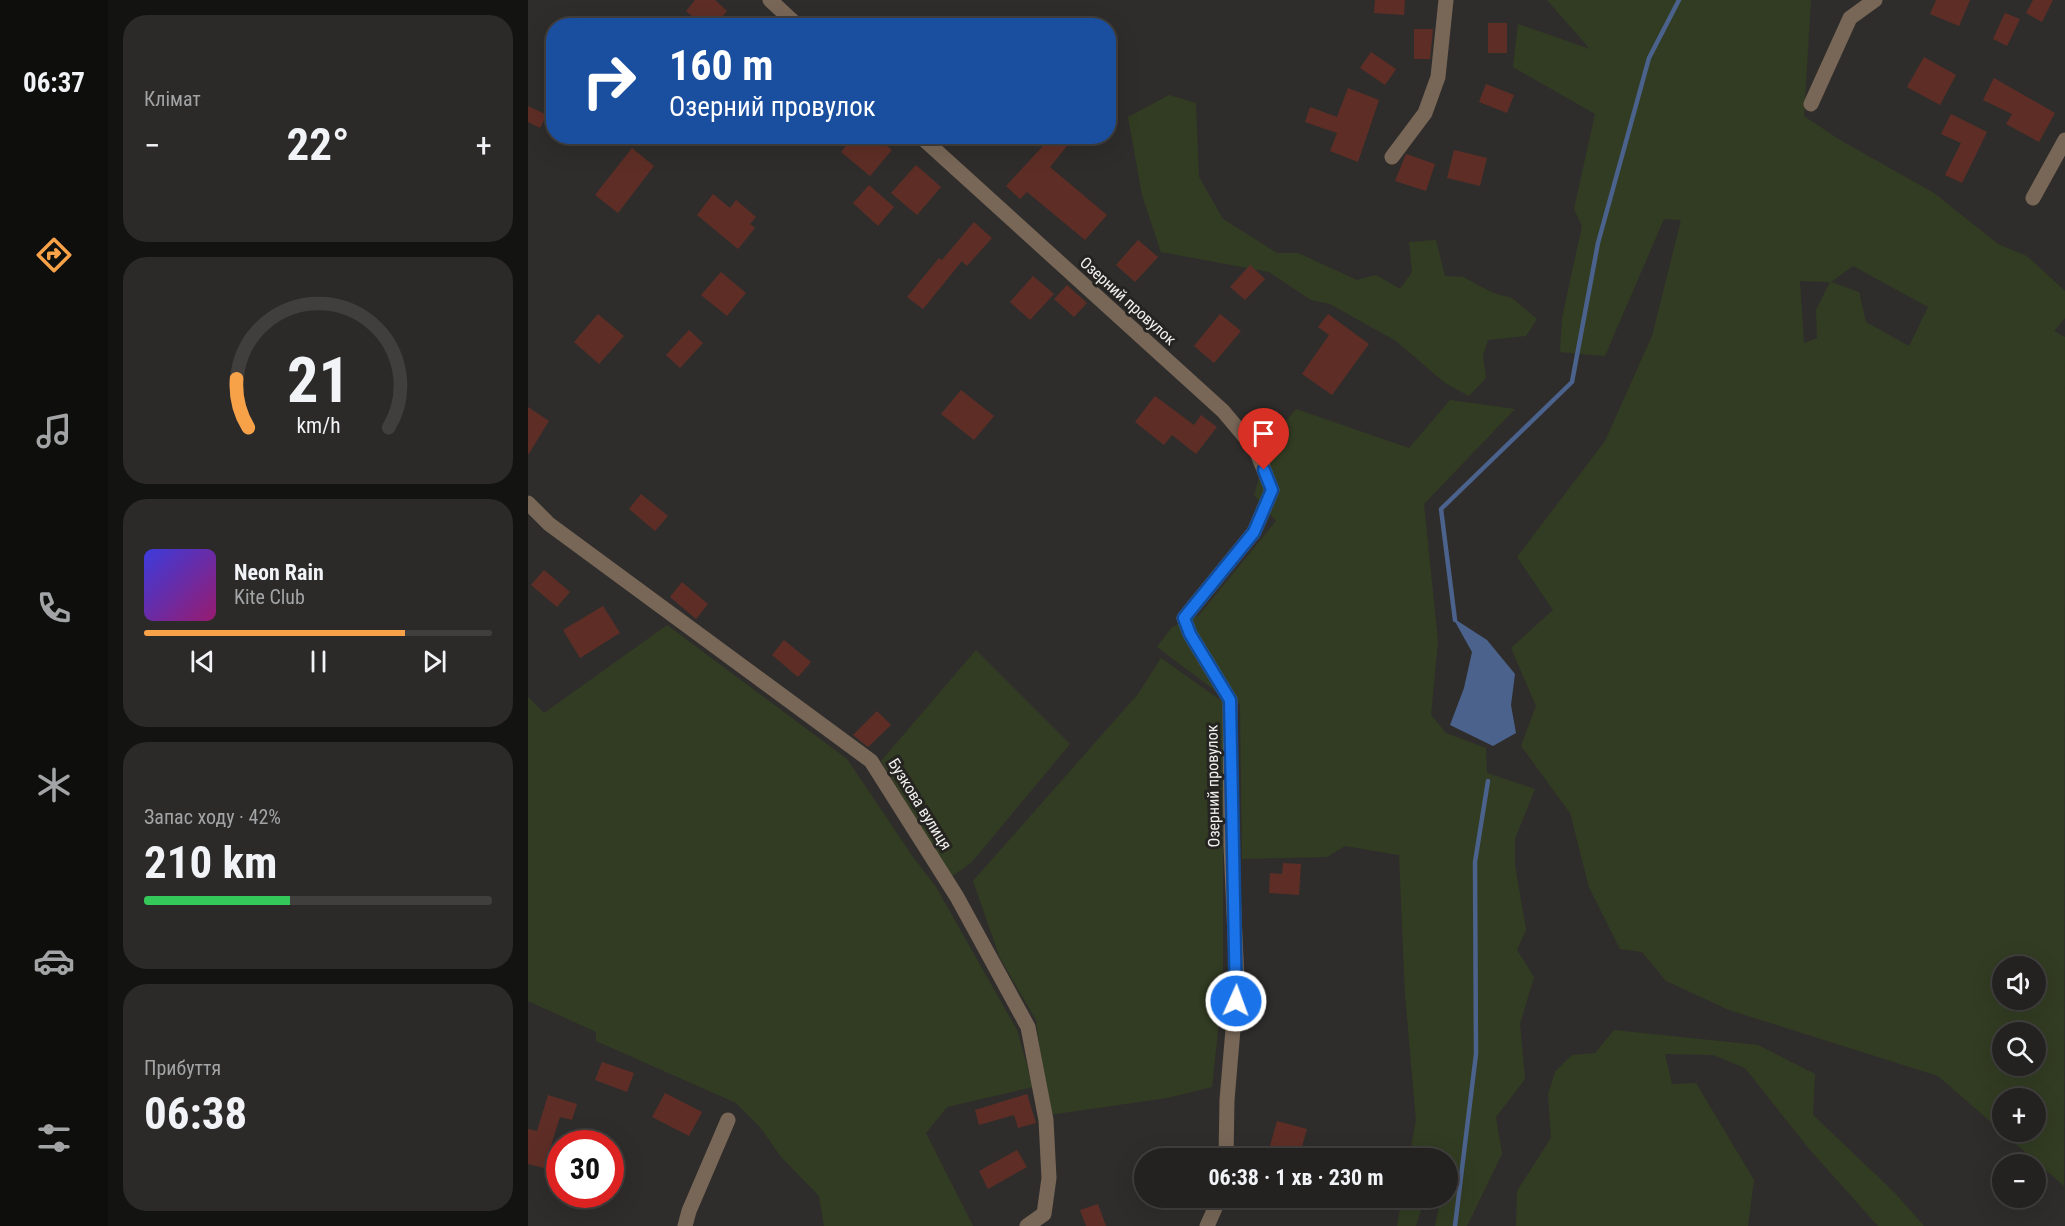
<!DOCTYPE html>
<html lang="uk">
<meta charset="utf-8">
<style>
body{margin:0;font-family:"Roboto Condensed",sans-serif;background:#2b2a29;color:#f1f3f6;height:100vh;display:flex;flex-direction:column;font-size:22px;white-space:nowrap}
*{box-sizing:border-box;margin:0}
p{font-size:20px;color:#a3a4a5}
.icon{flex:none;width:33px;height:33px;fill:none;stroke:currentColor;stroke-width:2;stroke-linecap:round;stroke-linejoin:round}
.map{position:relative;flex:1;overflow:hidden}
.details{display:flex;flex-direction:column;gap:15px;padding:15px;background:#131312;width:420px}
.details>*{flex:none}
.top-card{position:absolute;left:18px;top:18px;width:570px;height:126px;border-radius:24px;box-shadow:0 6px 24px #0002,0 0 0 2px #403f3e;background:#1a4fa0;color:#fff;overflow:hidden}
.tools{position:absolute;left:1464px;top:956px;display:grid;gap:12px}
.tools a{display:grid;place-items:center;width:54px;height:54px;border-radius:50%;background:#232220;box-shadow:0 6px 24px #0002,0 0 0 2px #403f3e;font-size:30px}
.speed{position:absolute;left:18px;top:1130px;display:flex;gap:12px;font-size:30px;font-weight:700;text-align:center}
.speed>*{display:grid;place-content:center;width:78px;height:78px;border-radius:50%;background:#232220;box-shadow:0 6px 24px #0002,0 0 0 2px #403f3e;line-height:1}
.speed .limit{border:9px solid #d22;background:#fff;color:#111}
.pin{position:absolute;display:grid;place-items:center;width:51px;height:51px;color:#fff;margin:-62px -26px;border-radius:50% 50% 50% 0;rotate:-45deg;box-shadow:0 0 6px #0007}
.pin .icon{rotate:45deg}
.me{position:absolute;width:66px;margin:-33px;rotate:2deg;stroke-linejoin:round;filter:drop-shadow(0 0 4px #0008)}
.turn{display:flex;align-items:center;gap:21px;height:126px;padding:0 24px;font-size:27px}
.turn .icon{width:78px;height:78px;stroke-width:2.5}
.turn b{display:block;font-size:42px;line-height:51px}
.big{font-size:45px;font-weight:700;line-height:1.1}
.details .widget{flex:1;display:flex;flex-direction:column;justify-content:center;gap:9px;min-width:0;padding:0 21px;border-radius:24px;background:#2b2a29}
.details .dial{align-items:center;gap:0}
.dial svg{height:156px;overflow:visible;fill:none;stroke:#403f3e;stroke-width:7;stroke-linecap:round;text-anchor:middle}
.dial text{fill:#f1f3f6;stroke:none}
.song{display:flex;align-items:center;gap:18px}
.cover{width:72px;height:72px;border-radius:9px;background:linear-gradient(135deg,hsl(240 70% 55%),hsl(320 70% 35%))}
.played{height:6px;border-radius:3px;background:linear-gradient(90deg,#f7a149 75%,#403f3e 75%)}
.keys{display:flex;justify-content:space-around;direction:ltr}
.heat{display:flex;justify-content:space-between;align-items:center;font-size:33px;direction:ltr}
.charge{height:9px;border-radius:4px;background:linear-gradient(90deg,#34c759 42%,#403f3e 0)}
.trip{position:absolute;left:606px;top:1148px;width:324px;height:60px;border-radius:30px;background:#232220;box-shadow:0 6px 24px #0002,0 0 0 2px #403f3e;font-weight:700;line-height:60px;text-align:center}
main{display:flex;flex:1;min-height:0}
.tabs{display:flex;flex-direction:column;width:108px;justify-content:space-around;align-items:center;background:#0e0e0d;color:#a3a4a5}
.tabs .icon{width:42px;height:42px}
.tabs .selected{color:#f7a149}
.tabs b{font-size:27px;color:#f1f3f6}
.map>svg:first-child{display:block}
.green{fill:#323c22;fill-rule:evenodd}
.water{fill:#4b628c}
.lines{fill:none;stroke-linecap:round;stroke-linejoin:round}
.stream{stroke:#4b628c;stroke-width:4.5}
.building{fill:#5e2e26}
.minor{stroke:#786757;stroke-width:15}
.route-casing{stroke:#114b97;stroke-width:15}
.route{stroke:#1a73e8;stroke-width:10}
.labels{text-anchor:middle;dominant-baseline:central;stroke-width:6;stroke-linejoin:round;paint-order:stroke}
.street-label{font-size:16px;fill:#f0efed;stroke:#252421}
</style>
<main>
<nav class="tabs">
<b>06:37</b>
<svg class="icon selected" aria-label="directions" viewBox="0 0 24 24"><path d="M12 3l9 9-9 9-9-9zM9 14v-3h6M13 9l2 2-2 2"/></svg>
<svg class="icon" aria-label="music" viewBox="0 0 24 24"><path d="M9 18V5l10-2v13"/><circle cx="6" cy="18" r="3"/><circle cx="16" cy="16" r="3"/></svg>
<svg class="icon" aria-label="phone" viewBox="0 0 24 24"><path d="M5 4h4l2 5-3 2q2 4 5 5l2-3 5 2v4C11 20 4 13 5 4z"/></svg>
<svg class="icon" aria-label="climate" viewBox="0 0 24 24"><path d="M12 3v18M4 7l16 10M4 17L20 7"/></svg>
<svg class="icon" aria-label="car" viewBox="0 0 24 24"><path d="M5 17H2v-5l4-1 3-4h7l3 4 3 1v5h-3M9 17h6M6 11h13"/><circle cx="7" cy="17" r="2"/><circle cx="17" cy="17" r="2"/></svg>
<svg class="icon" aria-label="filters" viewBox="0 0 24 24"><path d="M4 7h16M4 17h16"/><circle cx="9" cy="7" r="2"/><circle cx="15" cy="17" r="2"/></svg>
</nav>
<section class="details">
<div class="widget"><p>Клімат</p>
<div class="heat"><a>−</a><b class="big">22°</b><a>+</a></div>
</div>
<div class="widget dial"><svg viewBox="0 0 100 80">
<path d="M14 69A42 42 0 1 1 86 69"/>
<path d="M14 69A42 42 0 0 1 8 44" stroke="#f7a149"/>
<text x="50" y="56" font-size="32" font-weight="700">21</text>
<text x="50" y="72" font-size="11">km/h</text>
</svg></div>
<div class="widget">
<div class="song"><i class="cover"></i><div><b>Neon Rain</b><p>Kite Club</p></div></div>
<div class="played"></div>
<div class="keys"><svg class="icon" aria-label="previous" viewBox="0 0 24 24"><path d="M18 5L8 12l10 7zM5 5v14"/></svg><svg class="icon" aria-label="pause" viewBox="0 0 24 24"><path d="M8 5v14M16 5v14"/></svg><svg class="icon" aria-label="next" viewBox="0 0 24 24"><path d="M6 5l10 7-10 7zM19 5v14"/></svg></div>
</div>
<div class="widget"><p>Запас ходу · 42%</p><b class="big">210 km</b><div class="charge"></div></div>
<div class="widget"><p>Прибуття</p><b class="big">06:38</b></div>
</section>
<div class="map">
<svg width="1537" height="1226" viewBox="0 0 1537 1226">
<rect width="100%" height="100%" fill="#2f2d2b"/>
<g class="green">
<path d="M 1019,0 L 1283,0 L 1276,116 L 1312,140 L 1406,193 L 1470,244 L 1499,256 L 1537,291 L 1537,318 L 1526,331 L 1537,337 L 1536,1186 L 1410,1076 L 1201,1010 L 1138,981 L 1114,952 L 1092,949 L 1061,887 L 1042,813 L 993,746 L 1008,706 L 983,648 L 1025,610 L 989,557 L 1077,441 L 1124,336 L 1153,220 L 1136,219 L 1077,356 L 1032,352 L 1034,318 L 1054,226 L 1046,209 L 1067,114 L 985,67 L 990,24 L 1062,49 ZM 1325,266 L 1400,307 L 1381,346 L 1338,322 L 1331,292 L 1303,282 ZM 1272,281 L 1302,282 L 1288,310 L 1289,338 L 1276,343 ZM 1474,966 L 1508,966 L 1508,999 L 1474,999 ZM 1474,1032 L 1508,1032 L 1508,1065 L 1474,1065 ZM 1474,1098 L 1508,1098 L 1508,1131 L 1474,1131 Z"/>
<path d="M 641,95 L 668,103 L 671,177 L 695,219 L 749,253 L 770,253 L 829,280 L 848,275 L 872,289 L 884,272 L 881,242 L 908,240 L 917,276 L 935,277 L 965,293 L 984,298 L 1009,319 L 998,336 L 960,340 L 955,356 L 958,378 L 941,396 L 917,383 L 868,341 L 802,304 L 783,300 L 741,272 L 633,252 L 614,195 L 600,117 Z"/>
<path d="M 922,400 L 987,409 L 896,504 L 910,641 L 903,715 L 918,733 L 958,748 L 959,773 L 1007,789 L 987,839 L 987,865 L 998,930 L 989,950 L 1006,977 L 992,1024 L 997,1079 L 968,1117 L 974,1154 L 939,1226 L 907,1226 L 913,1197 L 920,1197 L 920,1158 L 881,1158 L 888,1120 L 877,995 L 871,855 L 817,846 L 799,857 L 714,859 L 712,704 L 693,695 L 629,647 L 644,627 L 671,615 L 748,521 L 726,495 L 743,438 L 768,409 L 881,448 Z"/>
<path d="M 139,625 L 319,759 L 385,857 L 408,887 L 489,1030 L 505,1087 L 419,1107 L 398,1133 L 445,1226 L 296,1226 L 291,1196 L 253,1157 L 232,1127 L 208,1103 L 68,1041 L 68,1032 L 0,1001 L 0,697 L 16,713 Z"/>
<path d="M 448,650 L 542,744 L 444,862 L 423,877 L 353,761 Z"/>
<path d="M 633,658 L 695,702 L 695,985 L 684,1087 L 639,1098 L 521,1115 L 508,1020 L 472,958 L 445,881 L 610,694 Z"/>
<path d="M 1086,1030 L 1230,1045 L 1287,1074 L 1285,1115 L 1367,1193 L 1396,1226 L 1350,1226 L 1282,1150 L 1217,1068 L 1185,1055 L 1137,1054 L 1144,1084 L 1168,1083 L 1226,1180 L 1220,1226 L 988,1226 L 989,1191 L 1023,1138 L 1020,1094 L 1027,1072 L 1044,1055 L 1067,1053 Z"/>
<path d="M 874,1197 L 897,1197 L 888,1226 L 869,1226 Z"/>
</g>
<path class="water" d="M 925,618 L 959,640 L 987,674 L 983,705 L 988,733 L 965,746 L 922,725 L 936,688 L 944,652 Z"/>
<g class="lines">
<g class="stream">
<path d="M 927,620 L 913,509 L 1044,382 L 1070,243 L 1121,58 L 1151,0"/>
<path d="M 927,1226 L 948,1054 L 947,862 L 960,781"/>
</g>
</g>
<g class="building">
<path d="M 167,0 L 187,0 L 199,11 L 187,26 L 175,26 L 158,11 Z"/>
<path d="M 847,0 L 877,0 L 876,15 L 846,13 Z"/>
<path d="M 1408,0 L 1442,0 L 1431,26 L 1402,14 Z"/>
<path d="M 1505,0 L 1525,0 L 1514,22 L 1498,13 Z"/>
<path d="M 1477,13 L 1492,19 L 1479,46 L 1465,39 Z"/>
<rect x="960" y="23" width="19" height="30"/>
<path d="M 886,29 L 905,29 L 902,59 L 886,59 Z"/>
<path d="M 843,52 L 868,69 L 857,85 L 832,68 Z"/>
<path d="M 1396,57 L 1428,75 L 1412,105 L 1379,87 Z"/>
<path d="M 1466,78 L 1527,113 L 1511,142 L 1478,124 L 1484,114 L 1455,100 Z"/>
<path d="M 958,84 L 986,95 L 979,113 L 951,102 Z"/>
<path d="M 820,88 L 851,100 L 830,162 L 802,151 L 809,133 L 777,122 L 782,107 L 809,117 Z"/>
<path d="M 0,106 L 19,115 L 12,128 L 0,122 Z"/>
<path d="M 1423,114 L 1459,132 L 1434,183 L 1417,175 L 1433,143 L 1413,134 Z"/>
<path d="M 326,136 L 347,136 L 364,150 L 342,176 L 313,152 Z"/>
<path d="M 524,136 L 547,136 L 522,167 L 579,215 L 557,240 L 499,192 L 492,199 L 478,186 Z"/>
<path d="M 104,148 L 126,166 L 90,213 L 67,195 Z"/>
<path d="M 926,150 L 959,158 L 952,186 L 919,178 Z"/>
<path d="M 878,154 L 907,164 L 898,191 L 867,181 Z"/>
<path d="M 388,165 L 413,187 L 389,215 L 363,193 Z"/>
<path d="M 341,185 L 366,207 L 350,226 L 325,203 Z"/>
<path d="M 185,194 L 202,208 L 208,200 L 228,217 L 222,224 L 227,228 L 210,249 L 169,215 Z"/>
<path d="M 446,222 L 464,238 L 439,266 L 434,261 L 395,309 L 379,297 L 411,258 L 414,260 Z"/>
<path d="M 610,240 L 630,257 L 607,282 L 588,265 Z"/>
<path d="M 722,265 L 737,279 L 717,300 L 702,287 Z"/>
<path d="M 193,272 L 218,293 L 199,316 L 173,295 Z"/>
<path d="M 505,276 L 526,294 L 502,320 L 482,302 Z"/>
<path d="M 539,285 L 559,303 L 546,317 L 526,299 Z"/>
<path d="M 70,314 L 96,336 L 71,364 L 46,342 Z"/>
<path d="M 692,314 L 713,331 L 686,363 L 666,346 Z"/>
<path d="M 800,314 L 841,344 L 804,395 L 774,374 L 801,335 L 790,327 Z"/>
<path d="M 161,330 L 175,343 L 152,368 L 138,355 Z"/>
<path d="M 433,390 L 466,416 L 446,440 L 413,414 Z"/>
<path d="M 627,396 L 666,425 L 673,415 L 689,427 L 668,454 L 644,435 L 636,445 L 607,422 Z"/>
<path d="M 0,407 L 21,421 L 0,455 Z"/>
<path d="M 113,494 L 140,516 L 127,531 L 101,509 Z"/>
<path d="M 16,570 L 42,592 L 29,607 L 3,585 Z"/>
<path d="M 154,582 L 180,604 L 168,619 L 142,597 Z"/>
<path d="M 75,606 L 92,633 L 52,658 L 35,630 Z"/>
<path d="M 256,640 L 283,662 L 270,677 L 244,655 Z"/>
<path d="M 349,711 L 363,725 L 340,747 L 325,735 Z"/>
<path d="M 755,863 L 773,864 L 771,895 L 741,893 L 742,873 L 754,874 Z"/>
<path d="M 74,1062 L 106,1073 L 99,1092 L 67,1080 Z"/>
<path d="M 137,1093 L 174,1112 L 161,1136 L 124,1117 Z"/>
<path d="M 499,1094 L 508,1123 L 490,1128 L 486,1115 L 451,1125 L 447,1110 Z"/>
<path d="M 20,1095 L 49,1104 L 44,1120 L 32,1117 L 16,1168 L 0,1164 L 0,1129 L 9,1131 Z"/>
<path d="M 749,1121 L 779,1129 L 772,1154 L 742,1146 Z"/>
<path d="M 489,1150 L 499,1167 L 460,1189 L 451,1171 Z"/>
<path d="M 570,1204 L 578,1226 L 558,1226 L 552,1210 Z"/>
</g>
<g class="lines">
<g class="minor">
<path d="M 242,0 L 270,26"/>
<path d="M 1283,104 L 1322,18 L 1347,0"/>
<path d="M 392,136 L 695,411 L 728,450 L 744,490 L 726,532 L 656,618 L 662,634 L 702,700 L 703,846 L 709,982 L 699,1100 L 698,1158"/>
<path d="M 864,157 L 897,113 L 910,77 L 918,0"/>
<path d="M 1505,198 L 1537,140"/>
<path d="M 0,503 L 21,524 L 343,761 L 429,897 L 500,1027 L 518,1120 L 521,1178 L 516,1214 L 499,1226"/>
<path d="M 157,1226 L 161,1211 L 200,1120"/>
<path d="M 679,1226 L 692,1197"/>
</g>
</g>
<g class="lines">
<g class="route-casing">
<path id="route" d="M 708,1001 L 702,700 L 662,634 L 656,618 L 726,532 L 744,490 L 736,470"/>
</g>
<use href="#route" class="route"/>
</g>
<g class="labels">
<g class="street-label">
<text transform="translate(600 301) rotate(42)">Озерний провулок</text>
<text transform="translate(685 786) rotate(-91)">Озерний провулок</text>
<text transform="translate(392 804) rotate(58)">Бузкова вулиця</text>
</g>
</g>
</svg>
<div class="tools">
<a><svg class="icon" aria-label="sound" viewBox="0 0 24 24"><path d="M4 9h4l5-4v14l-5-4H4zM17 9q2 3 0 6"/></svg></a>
<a><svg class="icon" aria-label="search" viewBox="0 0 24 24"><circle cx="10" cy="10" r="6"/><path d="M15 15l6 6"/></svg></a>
<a>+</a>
<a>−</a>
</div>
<div class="speed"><div class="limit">30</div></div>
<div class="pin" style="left:736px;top:470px;background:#d93025"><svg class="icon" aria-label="arrive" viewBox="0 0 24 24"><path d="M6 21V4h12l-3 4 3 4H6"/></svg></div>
<svg class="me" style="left:708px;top:1001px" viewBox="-20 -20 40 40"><circle r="17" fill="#1a73e8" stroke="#fff" stroke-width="3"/><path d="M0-11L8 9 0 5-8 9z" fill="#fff"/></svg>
<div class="trip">06:38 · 1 хв · 230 m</div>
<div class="top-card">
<div class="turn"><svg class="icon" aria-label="right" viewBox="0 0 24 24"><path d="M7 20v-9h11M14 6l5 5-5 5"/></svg><div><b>160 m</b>Озерний провулок</div></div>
</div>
</div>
</main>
